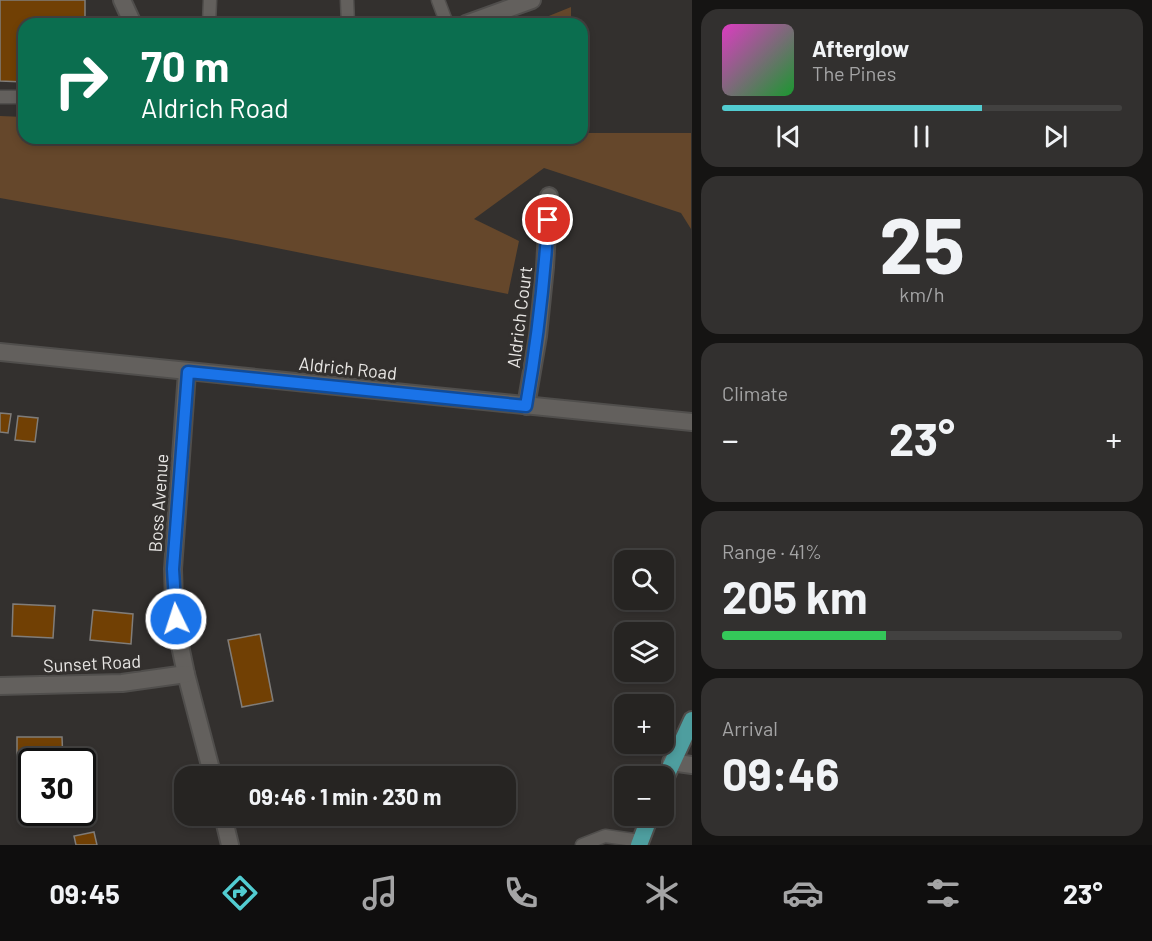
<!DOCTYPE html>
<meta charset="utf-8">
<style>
body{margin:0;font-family:Barlow,sans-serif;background:#32302f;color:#f1f3f6;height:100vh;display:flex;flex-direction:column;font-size:22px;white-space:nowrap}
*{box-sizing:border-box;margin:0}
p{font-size:20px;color:#a4a4a5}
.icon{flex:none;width:33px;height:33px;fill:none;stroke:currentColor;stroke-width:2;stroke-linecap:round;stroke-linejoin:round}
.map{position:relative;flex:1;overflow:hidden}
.sheet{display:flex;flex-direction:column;gap:9px;padding:9px;background:#151413;width:460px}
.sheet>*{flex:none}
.banner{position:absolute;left:18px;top:18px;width:570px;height:126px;border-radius:18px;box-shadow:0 3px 9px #0003,0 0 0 2px #424140;background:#0b6e4f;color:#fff;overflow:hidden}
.tools{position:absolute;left:614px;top:550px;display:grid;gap:12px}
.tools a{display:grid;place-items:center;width:60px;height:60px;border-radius:12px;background:#262422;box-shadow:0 3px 9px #0003,0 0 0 2px #424140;font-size:30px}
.speed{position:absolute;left:18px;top:748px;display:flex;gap:12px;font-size:30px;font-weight:700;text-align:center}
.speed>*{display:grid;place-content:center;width:78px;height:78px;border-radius:50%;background:#262422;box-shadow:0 3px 9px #0003,0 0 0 2px #424140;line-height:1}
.speed .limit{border:3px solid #111;border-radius:9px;background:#fff;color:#111}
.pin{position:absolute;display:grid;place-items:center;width:51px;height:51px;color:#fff;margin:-26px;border:3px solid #fff;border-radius:50%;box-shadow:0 2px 6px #0007}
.me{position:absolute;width:66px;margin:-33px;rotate:356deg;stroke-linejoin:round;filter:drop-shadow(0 0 4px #0008)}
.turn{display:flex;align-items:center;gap:21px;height:126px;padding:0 24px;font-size:27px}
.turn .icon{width:78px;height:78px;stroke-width:2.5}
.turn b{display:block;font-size:42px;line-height:51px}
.big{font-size:45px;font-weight:700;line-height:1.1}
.sheet .tile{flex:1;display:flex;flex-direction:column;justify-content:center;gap:9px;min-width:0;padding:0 21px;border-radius:18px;background:#32302f}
.sheet .dial{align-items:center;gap:0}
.dial b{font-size:78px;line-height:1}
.song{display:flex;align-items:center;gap:18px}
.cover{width:72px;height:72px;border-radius:9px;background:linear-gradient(135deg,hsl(310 70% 55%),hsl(130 70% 35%))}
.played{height:6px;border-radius:3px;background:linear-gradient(90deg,#52ccd1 65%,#424140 65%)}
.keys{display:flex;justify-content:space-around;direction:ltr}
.heat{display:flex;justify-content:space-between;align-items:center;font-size:33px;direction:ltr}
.charge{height:9px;border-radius:4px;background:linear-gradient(90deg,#34c759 41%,#424140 0)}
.trip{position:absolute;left:174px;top:766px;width:342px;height:60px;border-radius:18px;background:#262422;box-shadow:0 3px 9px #0003,0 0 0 2px #424140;font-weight:700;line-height:60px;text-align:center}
.menu{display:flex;height:96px;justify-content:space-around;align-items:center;background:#0f0e0e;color:#a4a4a5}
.menu .icon{width:42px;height:42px}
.menu .on{color:#52ccd1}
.menu b{font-size:27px;color:#f1f3f6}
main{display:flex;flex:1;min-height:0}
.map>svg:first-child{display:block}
.green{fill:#65472b}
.building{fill:#714004;stroke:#807d7a;stroke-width:1.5}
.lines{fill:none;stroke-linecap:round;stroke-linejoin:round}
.service-casing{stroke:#504e4c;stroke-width:15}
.minor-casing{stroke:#504e4c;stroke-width:20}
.primary-casing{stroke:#504e4c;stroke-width:20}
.service{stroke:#63605d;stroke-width:12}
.minor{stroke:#63605d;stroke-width:16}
.primary{stroke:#4e9e9f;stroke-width:16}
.route-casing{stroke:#114b97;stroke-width:15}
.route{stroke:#1a73e8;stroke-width:10}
.labels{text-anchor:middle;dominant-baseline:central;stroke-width:6;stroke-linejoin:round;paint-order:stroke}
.street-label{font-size:18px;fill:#e8e6e4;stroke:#33302e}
</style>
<main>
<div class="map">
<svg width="692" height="845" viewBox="0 0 692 845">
<rect width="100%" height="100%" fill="#33302e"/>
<g class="green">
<path d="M 571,7 L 571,24 L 529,24 Z"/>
<path d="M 0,116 L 24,117 L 24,138 L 582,138 L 582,133 L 691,133 L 691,229 L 681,213 L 544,168 L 474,219 L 519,241 L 508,294 L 231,239 L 0,198 Z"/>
</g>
<g class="building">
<path d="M 0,0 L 85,0 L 85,24 L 24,24 L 24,82 L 0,81 Z"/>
<path d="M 0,413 L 11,414 L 8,433 L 0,432 Z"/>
<path d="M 18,416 L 38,418 L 35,442 L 15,440 Z"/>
<path d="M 13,604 L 55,606 L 53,638 L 12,636 Z"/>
<path d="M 93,610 L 133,614 L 131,644 L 90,640 Z"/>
<path d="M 260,634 L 273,701 L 242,707 L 228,640 Z"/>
<path d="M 17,737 L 62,737 L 63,762 L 32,762 L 32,768 L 17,768 Z"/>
<path d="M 94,832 L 97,845 L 76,845 L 74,836 Z"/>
</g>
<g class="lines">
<g class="service-casing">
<g id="service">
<path d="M 347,0 L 348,24"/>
<path d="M 438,0 L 447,24"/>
<path d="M 209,24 L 210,0"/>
<path d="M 0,97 L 24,97"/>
<path d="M 582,845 L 605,836 L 641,841"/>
</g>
</g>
<g class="minor-casing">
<g id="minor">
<path d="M 122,0 L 133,24"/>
<path d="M 466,24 L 532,0"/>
<path d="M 0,352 L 692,422"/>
<path d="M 187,372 L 173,569 L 174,602 L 178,636 L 186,674 L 213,777"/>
<path d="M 526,406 L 538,336 L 545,267 L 549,196"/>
<path d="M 0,686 L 122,683 L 186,674"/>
<path d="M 671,762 L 692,765"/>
<path d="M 223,816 L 230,845"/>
</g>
</g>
<g class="primary-casing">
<g id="primary">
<path d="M 663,783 L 692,720"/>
<path d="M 639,845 L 650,816"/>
</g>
</g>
<use href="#service" class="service"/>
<use href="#minor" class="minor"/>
<use href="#primary" class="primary"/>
</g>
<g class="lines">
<g class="route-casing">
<path id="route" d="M 176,619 L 173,569 L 188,372 L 526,406 C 537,344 544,283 548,220"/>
</g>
<use href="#route" class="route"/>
</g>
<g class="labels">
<g class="street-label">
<text transform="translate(519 317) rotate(-83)">Aldrich Court</text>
<text transform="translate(348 368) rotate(6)">Aldrich Road</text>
<text transform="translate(158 503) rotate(-86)">Boss Avenue</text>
<text transform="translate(92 663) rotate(-3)">Sunset Road</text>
</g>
</g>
</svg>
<div class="tools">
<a><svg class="icon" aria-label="search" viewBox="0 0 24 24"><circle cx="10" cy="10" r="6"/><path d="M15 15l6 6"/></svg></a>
<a><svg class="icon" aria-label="layers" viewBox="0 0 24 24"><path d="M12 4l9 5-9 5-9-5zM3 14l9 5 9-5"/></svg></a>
<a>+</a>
<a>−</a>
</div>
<div class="speed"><div class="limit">30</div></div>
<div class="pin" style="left:548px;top:220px;background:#d93025"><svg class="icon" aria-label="arrive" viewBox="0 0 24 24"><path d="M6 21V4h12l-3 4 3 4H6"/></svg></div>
<svg class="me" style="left:176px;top:619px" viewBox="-20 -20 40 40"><circle r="17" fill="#1a73e8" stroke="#fff" stroke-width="3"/><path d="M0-11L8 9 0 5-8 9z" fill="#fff"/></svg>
<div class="trip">09:46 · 1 min · 230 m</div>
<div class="banner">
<div class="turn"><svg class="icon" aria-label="right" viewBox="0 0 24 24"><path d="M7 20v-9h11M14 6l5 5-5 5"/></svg><div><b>70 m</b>Aldrich Road</div></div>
</div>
</div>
<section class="sheet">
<div class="tile">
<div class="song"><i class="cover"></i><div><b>Afterglow</b><p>The Pines</p></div></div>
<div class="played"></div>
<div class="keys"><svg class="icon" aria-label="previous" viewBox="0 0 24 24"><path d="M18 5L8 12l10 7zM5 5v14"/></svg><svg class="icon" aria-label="pause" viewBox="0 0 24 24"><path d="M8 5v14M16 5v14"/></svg><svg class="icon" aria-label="next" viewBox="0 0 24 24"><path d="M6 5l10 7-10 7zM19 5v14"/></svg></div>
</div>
<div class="tile dial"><b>25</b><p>km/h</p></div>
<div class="tile"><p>Climate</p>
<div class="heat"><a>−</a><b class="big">23°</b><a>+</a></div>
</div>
<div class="tile"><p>Range · 41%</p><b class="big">205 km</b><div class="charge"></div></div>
<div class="tile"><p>Arrival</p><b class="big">09:46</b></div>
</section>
</main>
<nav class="menu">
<b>09:45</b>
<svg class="icon on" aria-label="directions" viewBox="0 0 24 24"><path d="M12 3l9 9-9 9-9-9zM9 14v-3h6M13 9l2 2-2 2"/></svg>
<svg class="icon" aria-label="music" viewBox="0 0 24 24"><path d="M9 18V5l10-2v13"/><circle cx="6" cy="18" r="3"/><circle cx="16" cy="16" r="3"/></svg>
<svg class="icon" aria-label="phone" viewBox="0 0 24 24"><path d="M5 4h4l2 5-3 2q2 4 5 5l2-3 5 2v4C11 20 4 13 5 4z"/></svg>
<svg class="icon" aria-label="climate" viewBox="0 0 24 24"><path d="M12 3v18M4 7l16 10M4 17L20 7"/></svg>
<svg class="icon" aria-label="car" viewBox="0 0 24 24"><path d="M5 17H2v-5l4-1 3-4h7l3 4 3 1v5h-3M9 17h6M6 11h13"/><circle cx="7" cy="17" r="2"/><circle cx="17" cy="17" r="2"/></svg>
<svg class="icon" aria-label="filters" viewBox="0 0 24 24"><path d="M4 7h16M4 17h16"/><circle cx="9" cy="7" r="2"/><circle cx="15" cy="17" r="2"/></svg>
<b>23°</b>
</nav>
